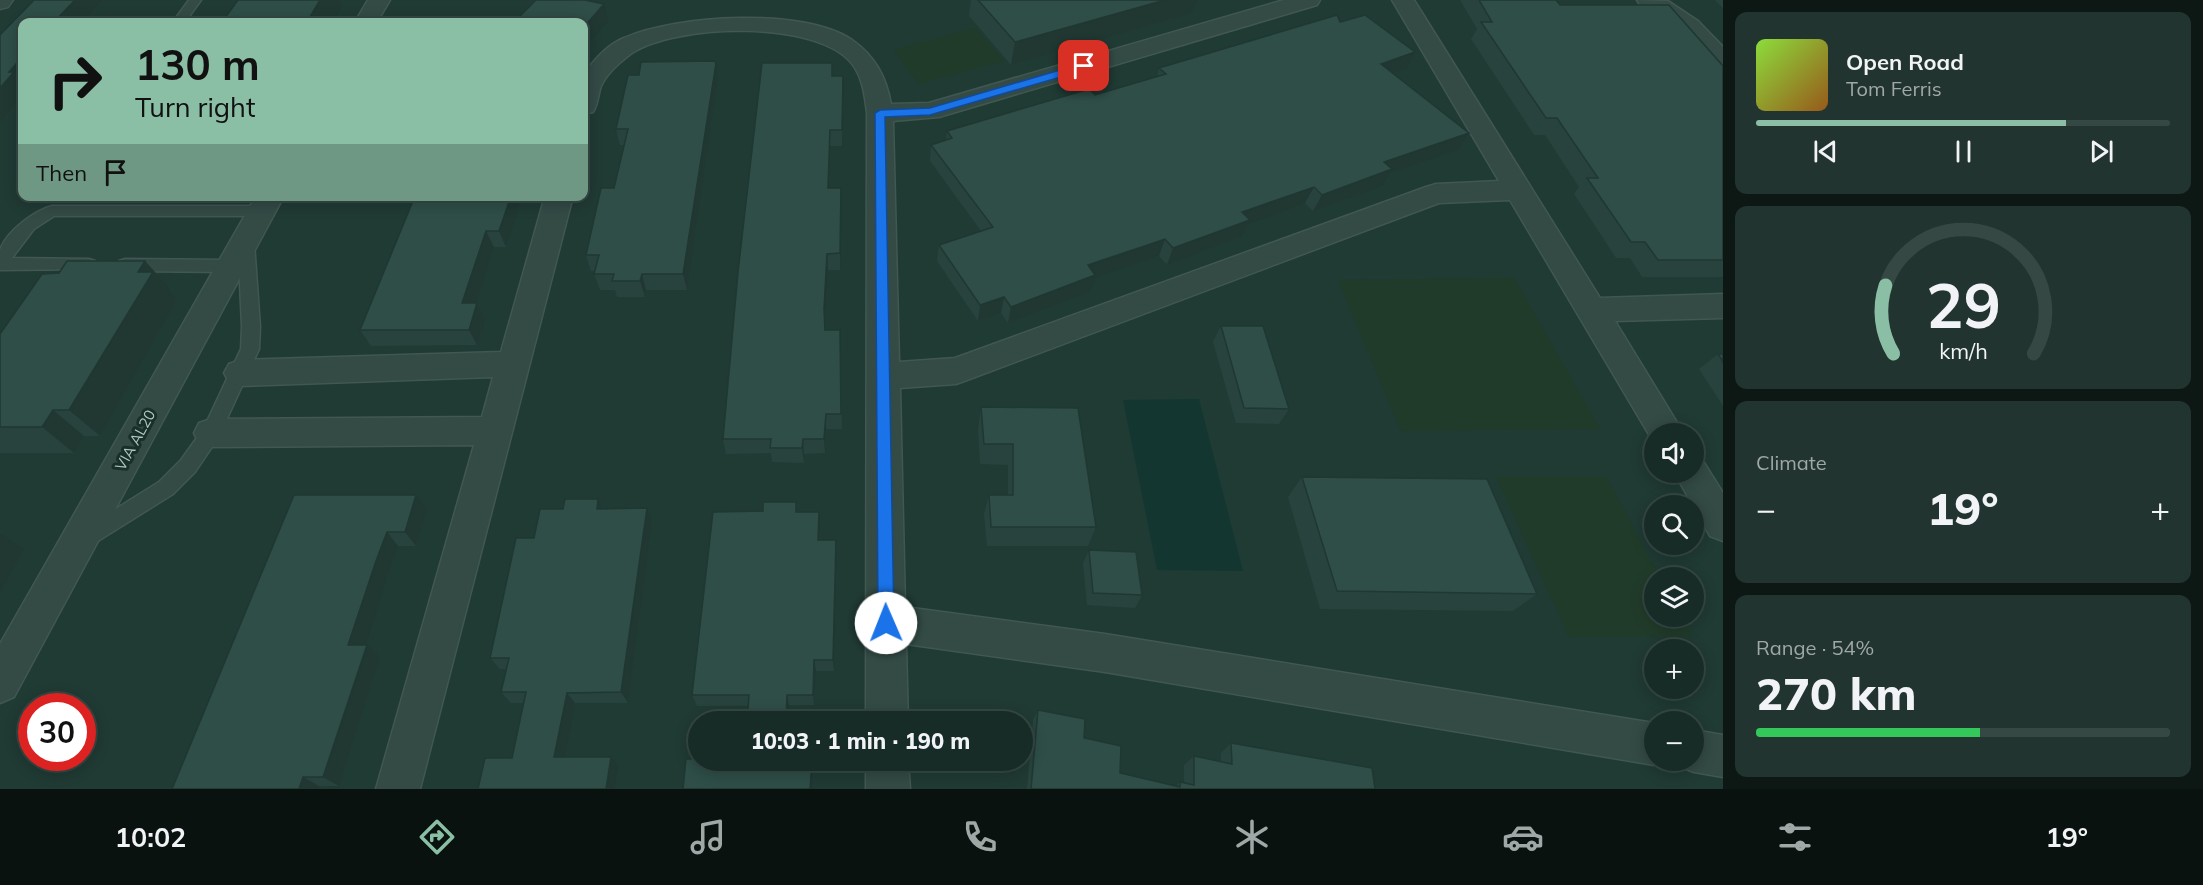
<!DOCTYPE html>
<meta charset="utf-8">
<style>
body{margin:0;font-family:Mulish,sans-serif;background:#21342f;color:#f1f3f6;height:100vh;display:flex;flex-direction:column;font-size:22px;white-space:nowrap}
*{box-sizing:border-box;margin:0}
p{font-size:20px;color:#9fa7a7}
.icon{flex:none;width:33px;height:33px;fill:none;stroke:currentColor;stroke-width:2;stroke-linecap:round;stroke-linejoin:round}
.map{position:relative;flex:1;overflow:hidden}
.side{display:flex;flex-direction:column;gap:12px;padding:12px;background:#0d1815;width:480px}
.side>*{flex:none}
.guide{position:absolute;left:18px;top:18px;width:570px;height:183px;border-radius:12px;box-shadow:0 3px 15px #0003,0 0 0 2px #364844;background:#8abfa5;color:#111;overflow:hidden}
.buttons{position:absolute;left:1644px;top:423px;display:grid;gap:12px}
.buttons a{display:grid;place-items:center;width:60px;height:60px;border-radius:50%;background:#182c27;box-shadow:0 3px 15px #0003,0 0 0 2px #364844;font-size:30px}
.speed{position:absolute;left:18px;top:693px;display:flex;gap:12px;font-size:30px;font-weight:700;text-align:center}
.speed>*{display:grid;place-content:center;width:78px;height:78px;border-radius:50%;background:#182c27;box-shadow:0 3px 15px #0003,0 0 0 2px #364844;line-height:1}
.speed .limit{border:9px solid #d22;background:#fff;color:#111}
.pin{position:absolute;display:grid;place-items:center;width:51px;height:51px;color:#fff;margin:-26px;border-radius:12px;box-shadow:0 3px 9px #0006}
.me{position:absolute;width:66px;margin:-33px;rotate:359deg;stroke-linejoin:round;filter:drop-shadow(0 0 4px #0008)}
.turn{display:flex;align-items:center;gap:21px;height:126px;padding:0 18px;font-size:27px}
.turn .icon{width:78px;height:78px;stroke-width:2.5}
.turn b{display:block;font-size:42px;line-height:51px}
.then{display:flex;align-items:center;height:57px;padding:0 18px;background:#0003;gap:12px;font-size:22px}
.big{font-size:45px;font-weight:800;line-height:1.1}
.side .widget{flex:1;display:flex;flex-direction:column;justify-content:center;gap:9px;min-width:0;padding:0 21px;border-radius:12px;background:#21342f}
.side .dial{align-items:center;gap:0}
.dial svg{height:156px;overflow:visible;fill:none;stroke:#364844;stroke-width:7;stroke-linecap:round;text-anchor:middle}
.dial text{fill:#f1f3f6;stroke:none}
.song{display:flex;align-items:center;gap:18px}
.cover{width:72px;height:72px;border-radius:9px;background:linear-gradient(135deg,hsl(90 70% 55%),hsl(30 70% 35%))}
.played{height:6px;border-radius:3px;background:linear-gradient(90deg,#8abfa5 75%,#364844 75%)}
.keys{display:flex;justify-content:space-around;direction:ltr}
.heat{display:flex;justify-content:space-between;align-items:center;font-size:33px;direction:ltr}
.charge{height:9px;border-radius:4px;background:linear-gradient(90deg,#34c759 54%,#364844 0)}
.trip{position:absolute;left:688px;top:711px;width:345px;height:60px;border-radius:30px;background:#182c27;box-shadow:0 3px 15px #0003,0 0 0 2px #364844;font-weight:800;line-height:60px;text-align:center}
.menu{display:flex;height:96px;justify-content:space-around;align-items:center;background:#0a1210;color:#9fa7a7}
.menu .icon{width:42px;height:42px}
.menu .current{color:#8abfa5}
.menu b{font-size:27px;color:#f1f3f6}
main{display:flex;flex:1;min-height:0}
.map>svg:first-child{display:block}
.green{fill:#213b2a}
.water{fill:#133730}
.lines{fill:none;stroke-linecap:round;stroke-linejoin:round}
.service-casing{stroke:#405752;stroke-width:3}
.minor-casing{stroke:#405752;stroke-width:3}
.tertiary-casing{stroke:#405752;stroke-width:3}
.service{fill:#334a45;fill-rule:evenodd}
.minor{fill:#334a45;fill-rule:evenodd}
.tertiary{fill:#334a45;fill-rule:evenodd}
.wall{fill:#28433d}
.shaded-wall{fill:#203732}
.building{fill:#2e4e47;stroke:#203732;stroke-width:1.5}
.route{fill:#1a73e8;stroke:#114b97;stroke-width:1.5}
.labels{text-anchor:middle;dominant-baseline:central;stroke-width:6;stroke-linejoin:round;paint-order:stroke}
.street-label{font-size:15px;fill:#aec7c2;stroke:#192f2a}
</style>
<main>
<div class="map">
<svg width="1723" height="789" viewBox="0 0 1723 789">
<rect width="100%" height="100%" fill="#203a34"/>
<g class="green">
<path d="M 976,28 L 1004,61 L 919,84 L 893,50 Z"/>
<path d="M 1514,278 L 1600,429 L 1401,431 L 1338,280 Z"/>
<path d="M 1496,476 L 1606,476 L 1660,577 L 1654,578 L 1654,616 L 1681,617 L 1692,637 L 1569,637 Z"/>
</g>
<path class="water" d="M 1199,399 L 1243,571 L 1157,570 L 1123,400 Z"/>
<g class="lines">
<g class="service-casing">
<g id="service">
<path d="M 189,0 L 201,0 L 185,22 L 173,22 Z"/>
<path d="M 52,206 L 262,206 L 267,207 L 270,211 L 267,215 L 262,216 L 54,216 L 34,229 L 12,258 L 89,259 L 95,261 L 97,265 L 95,269 L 0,270 C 0,264 0,255 0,250 C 7,231 34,211 52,206 Z"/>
<path d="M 246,236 L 252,238 L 254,242 L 260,327 L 259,349 L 218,438 L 195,472 L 173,494 L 93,544 L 86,547 L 79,544 L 76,538 L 79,532 L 159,482 L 181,460 L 204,428 L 241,349 L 242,327 L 238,242 L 240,238 Z"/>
<path d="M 125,259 L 231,260 L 237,262 L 239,266 L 237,270 L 231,272 L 125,271 L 119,269 L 117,265 L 119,261 Z"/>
</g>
</g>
<g class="minor-casing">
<g id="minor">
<path d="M 0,0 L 13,0 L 8,7 L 0,9 Z"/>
<path d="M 1284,0 L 1320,0 L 1317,5 L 939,117 L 893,121 L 899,362 L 955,358 L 1426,187 L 1436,184 L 1499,181 L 1392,0 L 1414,0 L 1600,298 L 1723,294 L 1723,318 L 1615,321 L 1684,434 L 1654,434 L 1654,443 L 1510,200 L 1439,203 L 967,380 L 956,384 L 900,388 L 905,607 L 1105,634 L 1654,723 L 1654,760 L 1665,760 L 1654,765 L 1105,672 L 906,644 L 908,722 L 866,722 L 867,113 C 865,97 863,79 853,65 C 819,19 676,24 632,53 C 621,61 607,73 601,86 C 598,95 598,104 593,112 L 584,114 L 584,74 C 594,60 607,45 624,38 C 676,15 804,7 852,40 C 875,56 886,77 891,104 L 929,103 Z"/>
<path d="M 1637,0 L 1668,1 L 1698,21 L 1723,47 L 1723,69 L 1714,67 L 1673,24 L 1640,5 Z"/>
<path d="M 545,196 L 573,196 L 420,789 L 376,789 L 474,445 L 211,447 L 199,443 L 194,433 L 199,423 L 211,419 L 482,417 L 493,377 L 240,386 L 229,382 L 224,373 L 229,364 L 240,360 L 501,352 Z"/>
<path d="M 1694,458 L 1703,461 L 1723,493 L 1723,541 L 1710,536 L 1674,472 L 1694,472 Z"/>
<path d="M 1694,730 L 1723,735 L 1723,777 L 1694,772 L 1679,766 L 1677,760 L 1694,760 Z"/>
<path d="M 866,760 L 908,760 L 910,789 L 866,789 Z"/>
</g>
</g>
<g class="tertiary-casing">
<g id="tertiary">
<path d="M 368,0 L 390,0 L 377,22 L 355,22 Z"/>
<path d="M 256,196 L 284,196 L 14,697 L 0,703 L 0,644 Z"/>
</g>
</g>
<use href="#service" class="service"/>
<use href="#minor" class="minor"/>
<use href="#tertiary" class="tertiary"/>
</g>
<g class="wall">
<path d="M 971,0 L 1197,0 L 1192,13 L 1011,65 L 969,16 Z"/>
<path d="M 1460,0 L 1556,0 L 1560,5 L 1723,66 L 1723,277 L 1642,277 L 1630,258 L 1616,258 L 1574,194 L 1579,187 L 1545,135 L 1534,135 L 1471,39 L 1477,29 Z"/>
<path d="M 1715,0 L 1723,0 L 1723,8 Z"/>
<path d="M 1340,22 L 1406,69 L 1394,73 L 1458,150 L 1390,173 L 1382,186 L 1313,211 L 1305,203 L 1249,224 L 1243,236 L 1167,265 L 1159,256 L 1095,278 L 1091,291 L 1008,323 L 1001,313 L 978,321 L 937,261 L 939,245 L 981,231 L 930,161 L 931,145 L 946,140 L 947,131 L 1095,95 L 1157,77 L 1159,68 Z"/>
<path d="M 832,63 L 832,76 L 844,93 L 842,146 L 830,146 L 829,188 L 841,188 L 840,270 L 828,270 L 825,323 L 825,330 L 840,330 L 842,429 L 826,429 L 825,453 L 804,454 L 804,463 L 772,462 L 771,453 L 726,454 L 723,439 Z"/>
<path d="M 718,80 L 687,290 L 646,290 L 645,297 L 617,297 L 615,290 L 600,290 L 594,274 L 595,271 L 591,271 L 586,255 L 614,188 L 624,145 L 620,145 L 616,129 Z"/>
<path d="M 415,196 L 523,196 L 506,247 L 494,247 L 476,303 L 477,303 L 485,319 L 477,345 L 371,346 L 360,330 Z"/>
<path d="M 145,261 L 170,289 L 169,290 L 177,300 L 100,436 L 84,436 L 74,453 L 0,453 L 0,334 L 59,273 Z"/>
<path d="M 1221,326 L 1289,409 L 1279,424 L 1236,423 L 1213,342 Z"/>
<path d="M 1718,354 L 1723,354 L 1723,406 L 1699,369 Z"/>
<path d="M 981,407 L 1096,527 L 1088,546 L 987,546 L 984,514 L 989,495 L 1008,495 L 1008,465 L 980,464 L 978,429 Z"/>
<path d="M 1302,477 L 1537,594 L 1513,611 L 1320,609 L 1288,497 Z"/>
<path d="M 416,495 L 427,509 L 416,546 L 398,546 L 388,574 L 365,645 L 380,657 L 339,786 L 172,789 Z"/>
<path d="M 598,499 L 603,509 L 652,522 L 628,703 L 575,703 L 564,757 L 611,757 L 618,766 L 512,758 L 524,703 L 511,703 L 501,692 L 506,669 L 500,669 L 490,658 L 563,509 Z"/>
<path d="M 798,512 L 819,512 L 820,540 L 836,540 L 837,553 L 834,671 L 816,671 L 814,705 L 697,706 L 692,695 Z"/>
<path d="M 1089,550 L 1142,595 L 1135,608 L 1087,605 L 1083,563 Z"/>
<path d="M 1038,710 L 1084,738 L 1120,773 L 1176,786 L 1180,782 L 1184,783 L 1184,765 L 1194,756 L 1221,762 L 1221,753 L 1231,743 L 1375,789 L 1027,789 L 1033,720 Z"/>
</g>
<g class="shaded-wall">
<path d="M 75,0 L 102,0 L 82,22 L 54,22 Z"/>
<path d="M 320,0 L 339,0 L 342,6 L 333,22 L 307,22 Z"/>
<path d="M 1165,0 L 1197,0 L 1192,13 L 1011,65 L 1015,42 Z"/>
<path d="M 604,4 L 608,21 L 586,46 L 584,39 L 584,27 Z"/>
<path d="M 1415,52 L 1406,69 L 1372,80 L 1381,64 Z"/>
<path d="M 22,57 L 22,96 L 0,122 L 0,88 L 9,72 Z"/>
<path d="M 716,63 L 718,80 L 687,290 L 683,274 Z"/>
<path d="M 843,76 L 844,93 L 842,146 L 842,130 Z"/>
<path d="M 830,130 L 830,146 L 828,205 L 828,188 Z"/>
<path d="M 1469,133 L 1458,150 L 1390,173 L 1382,186 L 1313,211 L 1322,195 L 1384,162 Z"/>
<path d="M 1314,187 L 1305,203 L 1249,224 L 1243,236 L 1167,265 L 1173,248 L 1242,212 Z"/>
<path d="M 841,188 L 842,205 L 840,270 L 840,253 Z"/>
<path d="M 511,196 L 523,196 L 506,247 L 499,231 Z"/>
<path d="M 486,231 L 494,247 L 471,319 L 462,303 Z"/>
<path d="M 1165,239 L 1159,256 L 1095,278 L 1091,291 L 1008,323 L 1011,307 L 1088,265 Z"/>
<path d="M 827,254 L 828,270 L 825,324 L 824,309 Z"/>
<path d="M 145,261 L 170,289 L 169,290 L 177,300 L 100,436 L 69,410 L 138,272 Z"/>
<path d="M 642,274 L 646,290 L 645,297 L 640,281 Z"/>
<path d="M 1004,297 L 1001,313 L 978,321 L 980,305 Z"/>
<path d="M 477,303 L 485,319 L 477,345 L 469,330 Z"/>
<path d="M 53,410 L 84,436 L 74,453 L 42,427 Z"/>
<path d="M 826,414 L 826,429 L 825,453 L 824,439 Z"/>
<path d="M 803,439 L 804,454 L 804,463 L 802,448 Z"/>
<path d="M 416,495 L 427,509 L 416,546 L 405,532 Z"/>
<path d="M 598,499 L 605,513 L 597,509 Z"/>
<path d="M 647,508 L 652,522 L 628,703 L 621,692 Z"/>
<path d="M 819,512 L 820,525 L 819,553 L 818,540 Z"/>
<path d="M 387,532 L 398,546 L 388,574 L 362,657 L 348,645 L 376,561 Z"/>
<path d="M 0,534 L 24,549 L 0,592 Z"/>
<path d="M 836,540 L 837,553 L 834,671 L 833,660 Z"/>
<path d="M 367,645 L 380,657 L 339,786 L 323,777 Z"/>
<path d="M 814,660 L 816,671 L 814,705 L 813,695 Z"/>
<path d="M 567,693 L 575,703 L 563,766 L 554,757 Z"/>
<path d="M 787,695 L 789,705 L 788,722 L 786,722 Z"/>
<path d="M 611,757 L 618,766 L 614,789 L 606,789 Z"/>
<path d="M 812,760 L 813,768 L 812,789 L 810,789 Z"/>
<path d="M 303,777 L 319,786 L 318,789 L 299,789 Z"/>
</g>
<g class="building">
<path d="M 34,0 L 75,0 L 54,22 L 22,22 L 22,57 L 9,72 L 14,72 L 0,88 L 0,35 Z"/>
<path d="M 238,0 L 320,0 L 307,22 L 222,22 Z"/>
<path d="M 536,0 L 585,0 L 604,4 L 584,27 L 584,22 L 514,22 Z"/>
<path d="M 978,0 L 1165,0 L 1015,42 Z"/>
<path d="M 1479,0 L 1556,0 L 1560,5 L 1669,5 L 1723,66 L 1723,260 L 1658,260 L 1645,242 L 1631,242 L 1587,178 L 1598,178 L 1557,118 L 1546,118 L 1481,22 L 1492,22 Z"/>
<path d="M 1337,15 L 1340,22 L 1365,15 L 1415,52 L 1381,64 L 1469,133 L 1384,162 L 1392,169 L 1322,195 L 1314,187 L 1242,212 L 1250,220 L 1173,248 L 1165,239 L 1088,265 L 1095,275 L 1011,307 L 1004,297 L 980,305 L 939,245 L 993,227 L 931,145 L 952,138 L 947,131 L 1089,89 L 1095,95 L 1166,74 L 1159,68 Z"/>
<path d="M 714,61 L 716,63 L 683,274 L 642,274 L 640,281 L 612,281 L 614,274 L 594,274 L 599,255 L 586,255 L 601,188 L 614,188 L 628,129 L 616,129 L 628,75 L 639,75 L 641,62 Z"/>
<path d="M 762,63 L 832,63 L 832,76 L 843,76 L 842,130 L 830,130 L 828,188 L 841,188 L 840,253 L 827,254 L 824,309 L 825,330 L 840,330 L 841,414 L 826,414 L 824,439 L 803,439 L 802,448 L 770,448 L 771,439 L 723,439 L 738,272 Z"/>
<path d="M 415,196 L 511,196 L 499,231 L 486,231 L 462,303 L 477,303 L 469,330 L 360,330 Z"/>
<path d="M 67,261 L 145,261 L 138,272 L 153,272 L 69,410 L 53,410 L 42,427 L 0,427 L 0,334 L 42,274 L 59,273 Z"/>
<path d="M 1221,326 L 1263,326 L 1289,409 L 1244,408 Z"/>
<path d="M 1718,354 L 1723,354 L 1723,362 Z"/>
<path d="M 981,407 L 1078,408 L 1096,527 L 991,527 L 989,495 L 1013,495 L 1013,444 L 984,444 Z"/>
<path d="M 1302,477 L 1487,479 L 1537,594 L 1337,591 Z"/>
<path d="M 294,495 L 416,495 L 405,532 L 387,532 L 376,561 L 348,645 L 367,645 L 323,777 L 303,777 L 299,789 L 172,789 Z"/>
<path d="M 565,499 L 598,499 L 597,509 L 647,508 L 621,692 L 567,693 L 554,757 L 611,757 L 606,789 L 478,789 L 485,758 L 512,758 L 526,692 L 501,692 L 509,658 L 490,658 L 516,538 L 534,538 L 540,509 L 563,509 Z"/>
<path d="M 763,502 L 796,502 L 796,512 L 819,512 L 818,540 L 836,540 L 833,660 L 814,660 L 813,695 L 787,695 L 786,722 L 747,722 L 749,695 L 692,695 L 713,512 L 763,511 Z"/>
<path d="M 1089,550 L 1136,552 L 1142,595 L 1093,593 Z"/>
<path d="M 1038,710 L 1085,719 L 1084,738 L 1121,746 L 1120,773 L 1180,787 L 1180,782 L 1194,785 L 1194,756 L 1232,764 L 1231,743 L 1372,768 L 1375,789 L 1031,789 Z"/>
<path d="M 686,759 L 699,759 L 699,760 L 812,760 L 810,789 L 683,789 Z"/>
</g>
<path class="route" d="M 1084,63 L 1089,66 L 1088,69 L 930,115 L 885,117 L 894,623 L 892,629 L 886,631 L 880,629 L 878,623 L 875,113 L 880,110 L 930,108 Z"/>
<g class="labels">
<g class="street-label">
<text transform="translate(135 440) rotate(-61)">VIA AL20</text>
</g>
</g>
</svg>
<div class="buttons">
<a><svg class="icon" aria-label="sound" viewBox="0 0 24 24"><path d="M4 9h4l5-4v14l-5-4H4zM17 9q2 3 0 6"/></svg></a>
<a><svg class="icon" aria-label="search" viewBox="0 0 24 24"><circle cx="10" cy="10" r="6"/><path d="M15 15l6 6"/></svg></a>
<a><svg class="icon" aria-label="layers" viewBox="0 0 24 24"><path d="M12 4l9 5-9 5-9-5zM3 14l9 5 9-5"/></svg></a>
<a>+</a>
<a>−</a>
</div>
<div class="speed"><div class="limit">30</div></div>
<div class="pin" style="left:1084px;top:66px;background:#d93025"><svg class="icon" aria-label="arrive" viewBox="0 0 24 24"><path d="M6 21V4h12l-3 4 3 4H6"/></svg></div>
<svg class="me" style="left:886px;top:623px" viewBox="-20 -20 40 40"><circle r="19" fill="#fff"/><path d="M0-13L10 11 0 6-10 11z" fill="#1a73e8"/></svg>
<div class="trip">10:03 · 1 min · 190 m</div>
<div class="guide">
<div class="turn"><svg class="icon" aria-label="right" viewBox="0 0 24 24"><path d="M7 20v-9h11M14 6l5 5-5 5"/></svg><div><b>130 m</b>Turn right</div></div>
<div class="then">Then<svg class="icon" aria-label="arrive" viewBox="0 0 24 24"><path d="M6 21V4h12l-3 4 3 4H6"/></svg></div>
</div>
</div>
<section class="side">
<div class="widget">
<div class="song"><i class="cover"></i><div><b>Open Road</b><p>Tom Ferris</p></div></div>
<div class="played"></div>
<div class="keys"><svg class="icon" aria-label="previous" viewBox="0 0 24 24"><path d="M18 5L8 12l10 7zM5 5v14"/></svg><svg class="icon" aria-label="pause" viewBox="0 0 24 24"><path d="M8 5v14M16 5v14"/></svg><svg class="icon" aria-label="next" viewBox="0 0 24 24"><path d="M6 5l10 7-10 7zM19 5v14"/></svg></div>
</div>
<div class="widget dial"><svg viewBox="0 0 100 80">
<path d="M14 69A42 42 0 1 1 86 69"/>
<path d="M14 69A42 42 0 0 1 10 34" stroke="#8abfa5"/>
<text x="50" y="56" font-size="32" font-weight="700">29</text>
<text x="50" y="72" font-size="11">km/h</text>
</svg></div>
<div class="widget"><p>Climate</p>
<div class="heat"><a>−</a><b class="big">19°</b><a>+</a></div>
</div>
<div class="widget"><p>Range · 54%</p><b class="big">270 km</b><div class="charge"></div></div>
</section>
</main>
<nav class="menu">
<b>10:02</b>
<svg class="icon current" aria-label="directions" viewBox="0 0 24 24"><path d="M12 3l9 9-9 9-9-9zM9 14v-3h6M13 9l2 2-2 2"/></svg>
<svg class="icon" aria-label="music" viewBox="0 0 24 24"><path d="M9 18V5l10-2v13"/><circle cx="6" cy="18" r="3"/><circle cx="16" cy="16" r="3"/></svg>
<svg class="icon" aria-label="phone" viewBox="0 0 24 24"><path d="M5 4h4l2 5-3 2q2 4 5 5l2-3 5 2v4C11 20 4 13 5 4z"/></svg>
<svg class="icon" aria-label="climate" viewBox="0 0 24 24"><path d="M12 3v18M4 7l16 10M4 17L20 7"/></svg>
<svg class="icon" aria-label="car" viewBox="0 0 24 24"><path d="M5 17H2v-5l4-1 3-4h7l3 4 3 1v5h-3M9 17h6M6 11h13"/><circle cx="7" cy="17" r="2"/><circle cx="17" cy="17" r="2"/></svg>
<svg class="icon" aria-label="filters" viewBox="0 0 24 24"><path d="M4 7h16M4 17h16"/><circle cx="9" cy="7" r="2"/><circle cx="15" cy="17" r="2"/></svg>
<b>19°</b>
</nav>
